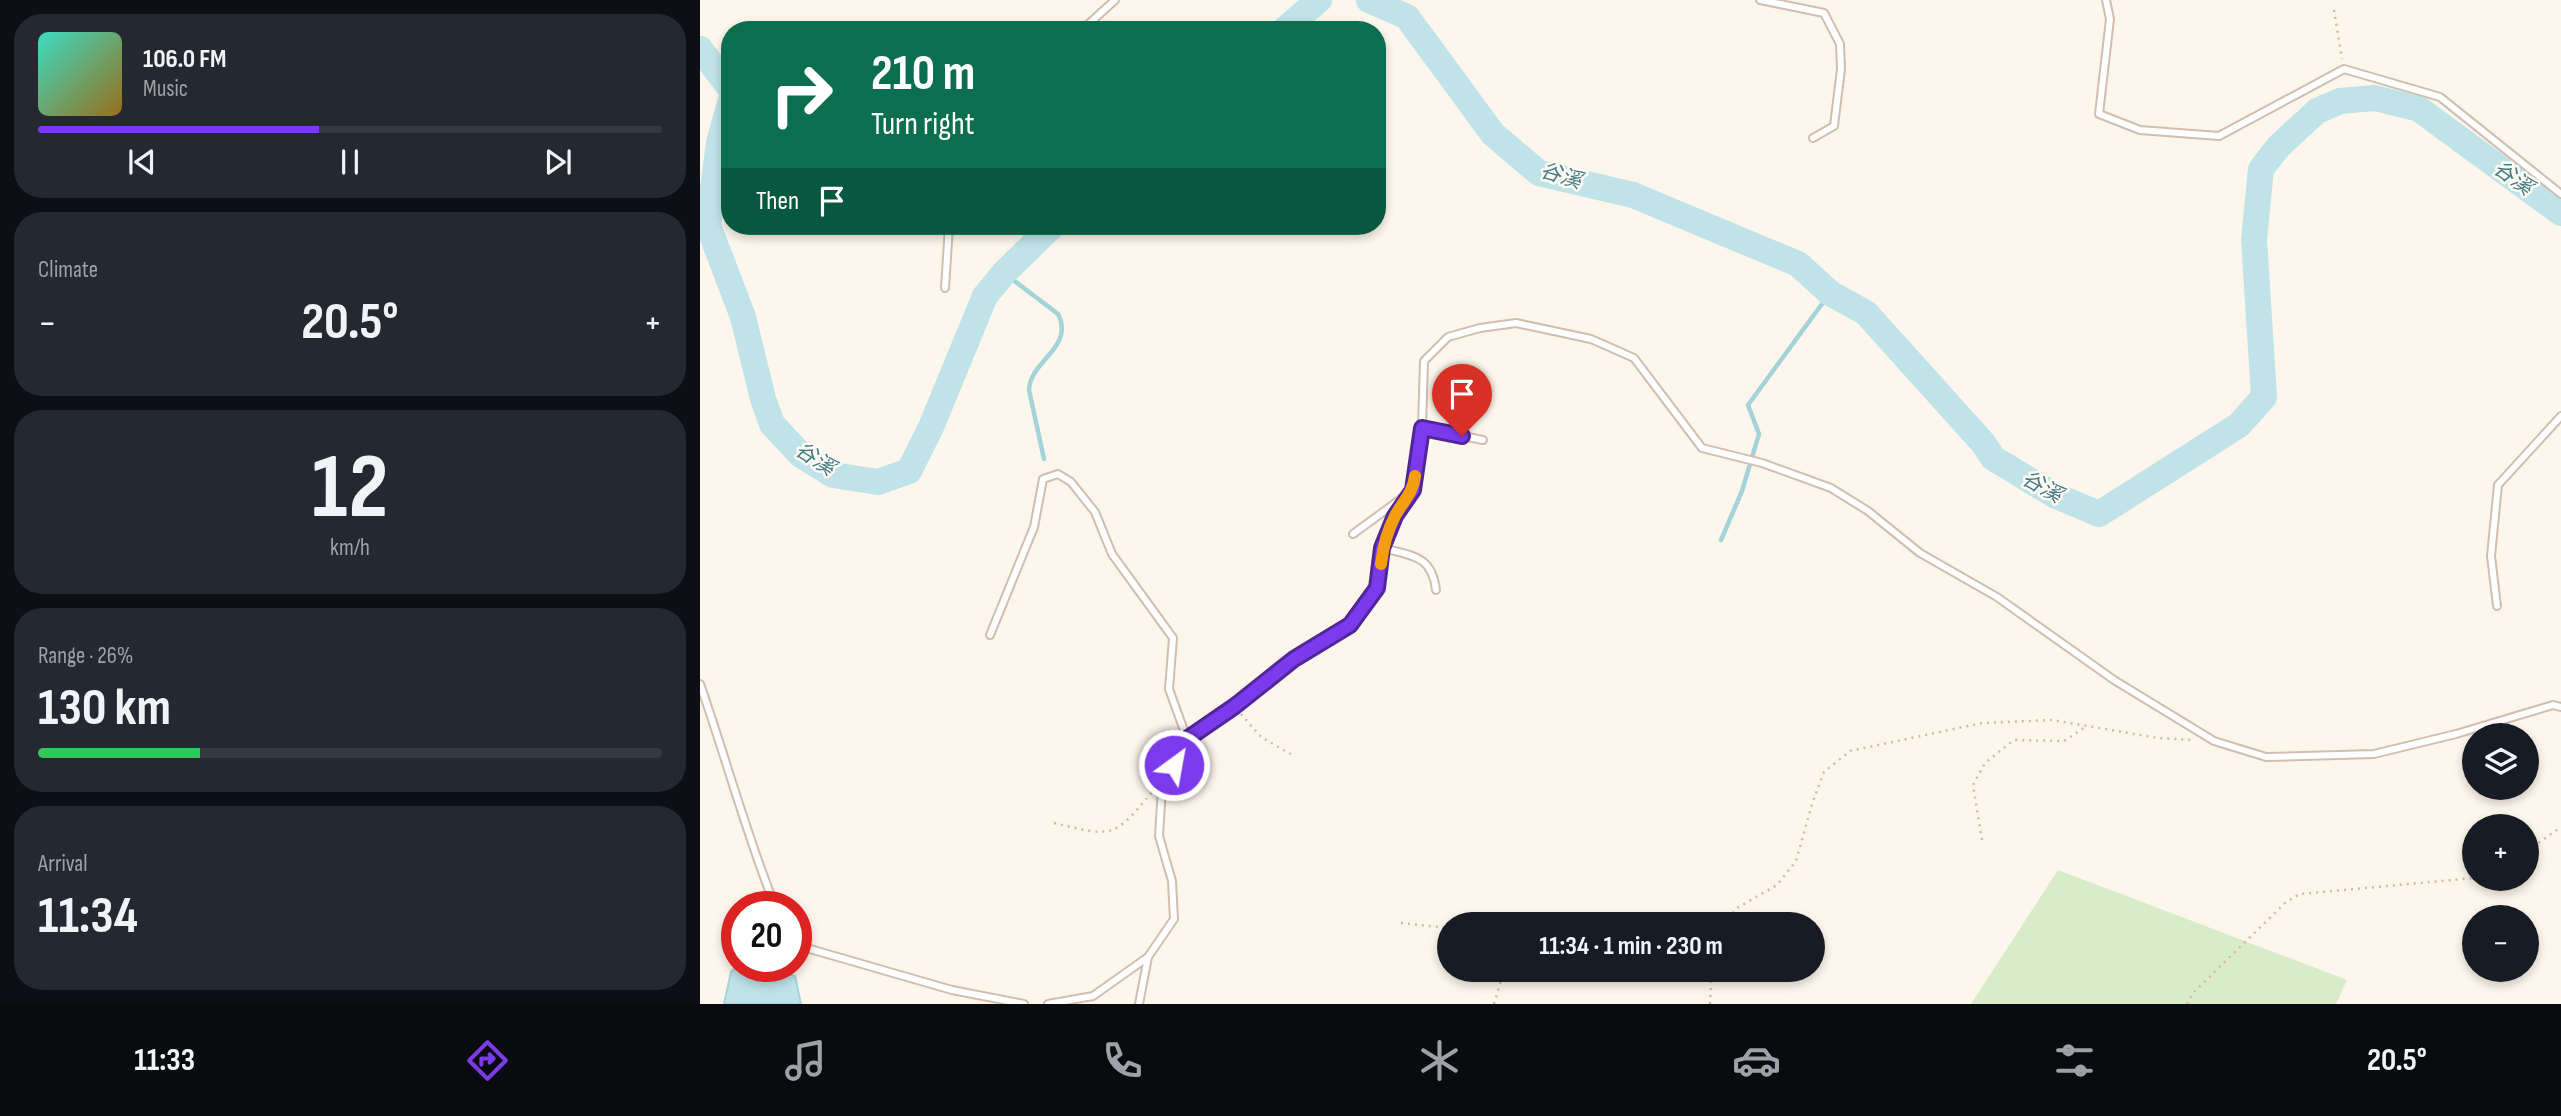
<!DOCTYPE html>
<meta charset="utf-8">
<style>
body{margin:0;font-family:"Sofia Sans Condensed","Noto Sans TC",sans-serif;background:#242831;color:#f1f3f6;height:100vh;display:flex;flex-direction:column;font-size:26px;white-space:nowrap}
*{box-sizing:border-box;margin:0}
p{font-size:23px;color:#9ea1a6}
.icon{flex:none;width:38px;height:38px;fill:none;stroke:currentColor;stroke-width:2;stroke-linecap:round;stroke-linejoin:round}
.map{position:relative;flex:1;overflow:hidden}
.sheet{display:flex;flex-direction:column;gap:14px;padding:14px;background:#0d0f14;width:700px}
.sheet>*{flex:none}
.hud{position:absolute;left:21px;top:21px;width:665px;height:214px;border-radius:28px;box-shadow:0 4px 10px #0003;background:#0b6e4f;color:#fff;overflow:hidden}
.controls{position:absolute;left:1762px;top:723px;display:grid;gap:14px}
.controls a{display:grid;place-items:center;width:77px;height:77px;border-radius:50%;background:#171b24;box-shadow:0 4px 10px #0003;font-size:35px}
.speed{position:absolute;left:21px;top:891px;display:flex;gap:14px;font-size:35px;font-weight:700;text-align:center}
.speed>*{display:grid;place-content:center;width:91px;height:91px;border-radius:50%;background:#171b24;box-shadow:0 4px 10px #0003;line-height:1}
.speed .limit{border:10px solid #d22;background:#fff;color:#111}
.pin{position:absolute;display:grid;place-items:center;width:60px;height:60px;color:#fff;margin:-72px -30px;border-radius:50% 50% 50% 0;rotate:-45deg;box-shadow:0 0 7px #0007}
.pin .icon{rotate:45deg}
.me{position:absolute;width:77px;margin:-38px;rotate:32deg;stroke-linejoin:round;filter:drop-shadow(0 0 5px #0008)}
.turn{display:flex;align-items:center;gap:24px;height:147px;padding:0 35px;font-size:32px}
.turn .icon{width:91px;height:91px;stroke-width:2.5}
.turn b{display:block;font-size:49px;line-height:60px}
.then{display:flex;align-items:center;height:66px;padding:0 35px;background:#0003;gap:14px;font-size:26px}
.big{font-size:52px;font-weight:700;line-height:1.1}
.sheet .widget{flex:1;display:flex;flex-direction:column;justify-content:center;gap:10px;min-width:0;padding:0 24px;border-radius:28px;background:#242831}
.sheet .dial{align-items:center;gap:0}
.dial b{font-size:91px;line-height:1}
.song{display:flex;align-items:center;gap:21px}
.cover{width:84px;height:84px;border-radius:10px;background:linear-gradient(135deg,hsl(170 70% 55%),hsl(40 70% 35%))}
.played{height:7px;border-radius:4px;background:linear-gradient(90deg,#7c3aed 45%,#363941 45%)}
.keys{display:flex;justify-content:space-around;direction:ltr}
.heat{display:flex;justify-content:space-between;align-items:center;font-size:38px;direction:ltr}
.charge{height:10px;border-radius:5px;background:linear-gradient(90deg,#34c759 26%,#363941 0)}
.trip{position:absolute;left:737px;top:912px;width:388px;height:70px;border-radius:35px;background:#171b24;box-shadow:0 4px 10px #0003;font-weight:700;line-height:70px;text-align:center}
.dock{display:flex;height:112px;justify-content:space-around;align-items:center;background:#090b0e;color:#9ea1a6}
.dock .icon{width:49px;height:49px}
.dock .current{color:#7c3aed}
.dock b{font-size:32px;color:#f1f3f6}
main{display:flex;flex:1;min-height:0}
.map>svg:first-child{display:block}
.green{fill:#d8ecc9}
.water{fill:#bfe3e8;stroke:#a5d3da;stroke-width:2}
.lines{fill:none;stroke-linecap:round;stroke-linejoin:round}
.stream{stroke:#a5d3da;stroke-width:4.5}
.river{stroke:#bfe3e8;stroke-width:26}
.lane-casing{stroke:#d1beb0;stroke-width:10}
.path{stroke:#d9b8a5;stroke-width:2.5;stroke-dasharray:2 5;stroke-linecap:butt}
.lane{stroke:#fff;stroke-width:6}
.route-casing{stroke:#51269a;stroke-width:18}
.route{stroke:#7c3aed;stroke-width:12}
.slow{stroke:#f59e0b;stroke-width:12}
.labels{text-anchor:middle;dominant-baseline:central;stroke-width:5;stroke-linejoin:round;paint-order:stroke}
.water-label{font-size:21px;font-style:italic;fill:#437c86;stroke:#fffaf3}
</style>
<main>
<section class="sheet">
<div class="widget">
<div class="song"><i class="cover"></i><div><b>106.0 FM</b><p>Music</p></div></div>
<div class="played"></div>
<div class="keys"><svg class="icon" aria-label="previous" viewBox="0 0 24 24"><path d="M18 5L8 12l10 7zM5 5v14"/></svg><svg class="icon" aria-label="pause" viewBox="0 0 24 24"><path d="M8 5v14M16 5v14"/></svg><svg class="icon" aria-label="next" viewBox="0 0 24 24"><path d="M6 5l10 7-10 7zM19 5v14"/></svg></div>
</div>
<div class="widget"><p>Climate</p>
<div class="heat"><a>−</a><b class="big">20.5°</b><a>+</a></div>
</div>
<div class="widget dial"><b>12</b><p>km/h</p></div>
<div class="widget"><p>Range · 26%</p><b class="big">130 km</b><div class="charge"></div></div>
<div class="widget"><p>Arrival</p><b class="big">11:34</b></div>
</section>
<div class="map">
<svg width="1861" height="1004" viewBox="0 0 1861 1004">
<rect width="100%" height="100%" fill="#fdf6ec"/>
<path class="green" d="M 1358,870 L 1647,980 L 1636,1004 L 1271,1004 Z"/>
<path class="water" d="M 37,966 L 69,966 L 95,976 L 101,1004 L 24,1004 L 31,972 Z"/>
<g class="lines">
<g class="stream">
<path d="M 304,273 L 358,314 C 375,348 330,360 329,390 L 344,459"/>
<path d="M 1021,540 L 1042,491 L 1059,434 L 1048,405 L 1130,293"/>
</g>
<g class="river">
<path d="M 669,0 L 707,17 L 793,134 L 839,173 L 933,195 L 1098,264 L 1130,293 L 1166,313 L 1283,443 L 1293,458 L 1354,495 L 1399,514 L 1539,425 L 1564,397 L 1554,240 L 1561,169 L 1579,146 L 1617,111 L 1640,101 L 1675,98 L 1719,109 L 1861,213"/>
<path d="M 584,30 L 619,0"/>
<path d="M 0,49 L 30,88"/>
<path d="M 30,103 L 19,143 L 8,225 L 43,317 L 63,399 L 72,424 L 101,455 L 133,475 L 178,482 L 209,471 L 231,427 L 285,296 L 304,273 L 352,226"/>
</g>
<g class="lane-casing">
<g id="lane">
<path d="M 1060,0 L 1124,13 L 1140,44 L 1141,69 L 1134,126 L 1113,138"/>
<path d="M 1406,0 L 1410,19 L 1399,114 L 1440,130 L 1519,136 L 1644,69 L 1740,97 L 1861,194"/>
<path d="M 382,30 L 415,0"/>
<path d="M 245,288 L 249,226"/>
<path d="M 722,428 L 783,440"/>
<path d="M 653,534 L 709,493"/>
<path d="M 683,548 C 712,556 732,555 736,590"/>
<path d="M 1797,606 L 1791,556 L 1798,485 L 1861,416"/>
<path d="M 290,635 L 334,527 L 343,479 L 358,474 L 371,482 L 395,512 L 412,554 L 473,638 L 469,689 L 487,739"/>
<path d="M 0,684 C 26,758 46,834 75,906"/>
<path d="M 96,938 L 103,947 L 252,990 L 324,1004"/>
<path d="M 348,1004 L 393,996 L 448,957"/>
<path d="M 439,1004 L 448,957 L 474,919 L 472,881 L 459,836 L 462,787 L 487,739 L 535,706 L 594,659 L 650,626 L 677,588 L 683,548 L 695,516 L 714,490 L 722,428 L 724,361 L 748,337 L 780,328 L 816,323 L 891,339 L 934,358 L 1002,448 L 1062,463 L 1131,488 L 1168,511 L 1220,553 L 1297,597 L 1414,680 L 1514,741 L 1566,757 L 1674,754 L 1756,734 L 1853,705 L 1861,707"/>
</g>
</g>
<g class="path">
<path d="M 1634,10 L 1642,59"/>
<path d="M 541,714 L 561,737 L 594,756"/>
<path d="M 354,823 C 413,837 413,839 452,792"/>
<path d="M 1282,840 L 1273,785 L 1285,763 L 1314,740 L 1364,741 L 1387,726"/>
<path d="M 1827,851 L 1861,827"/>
<path d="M 701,923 L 749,928"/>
<path d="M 1024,924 L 1037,908 L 1077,885 L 1096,861 L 1112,804 L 1124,772 L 1150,751 L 1282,723 L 1352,720 L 1458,738 L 1493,740"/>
<path d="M 794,1004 L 804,970"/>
<path d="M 1010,1004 L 1012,970"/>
<path d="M 1487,1004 L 1493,993 L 1586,902 L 1600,894 L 1774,878"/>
</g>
<use href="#lane" class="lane"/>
</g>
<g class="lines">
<g class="route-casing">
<path id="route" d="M 474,765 L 487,739 L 535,706 L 594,659 L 650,625 L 677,588 L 682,548 L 695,516 L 713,490 L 722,428 L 762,436"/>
</g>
<use href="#route" class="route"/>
<path class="slow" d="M 681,564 C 683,548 687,531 695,516 C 703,501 713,493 715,476"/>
</g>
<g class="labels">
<g class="water-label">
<text transform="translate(861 176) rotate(17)">谷溪</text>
<text transform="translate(1813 178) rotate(36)">谷溪</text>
<text transform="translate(115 459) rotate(33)">谷溪</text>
<text transform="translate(1342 487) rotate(29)">谷溪</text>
</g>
</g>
</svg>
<div class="controls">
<a><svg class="icon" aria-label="layers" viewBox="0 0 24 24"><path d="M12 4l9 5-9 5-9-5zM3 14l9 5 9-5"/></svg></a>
<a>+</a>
<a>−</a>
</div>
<div class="speed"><div class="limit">20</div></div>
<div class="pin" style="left:762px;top:436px;background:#d93025"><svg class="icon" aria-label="arrive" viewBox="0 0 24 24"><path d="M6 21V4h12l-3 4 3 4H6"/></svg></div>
<svg class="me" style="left:474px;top:765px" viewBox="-20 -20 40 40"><circle r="17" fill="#7c3aed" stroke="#fff" stroke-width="3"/><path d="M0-11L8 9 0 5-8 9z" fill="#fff"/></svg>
<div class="trip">11:34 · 1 min · 230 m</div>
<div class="hud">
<div class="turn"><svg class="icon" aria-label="right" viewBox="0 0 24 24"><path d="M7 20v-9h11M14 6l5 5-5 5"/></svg><div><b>210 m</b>Turn right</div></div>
<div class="then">Then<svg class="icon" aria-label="arrive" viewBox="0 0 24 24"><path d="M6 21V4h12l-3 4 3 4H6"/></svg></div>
</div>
</div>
</main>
<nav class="dock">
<b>11:33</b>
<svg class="icon current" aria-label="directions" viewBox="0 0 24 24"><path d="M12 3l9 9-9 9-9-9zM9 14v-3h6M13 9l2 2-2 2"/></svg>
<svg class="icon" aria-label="music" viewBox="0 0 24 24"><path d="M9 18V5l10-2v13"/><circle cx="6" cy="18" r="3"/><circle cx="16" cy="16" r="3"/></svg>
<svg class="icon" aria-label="phone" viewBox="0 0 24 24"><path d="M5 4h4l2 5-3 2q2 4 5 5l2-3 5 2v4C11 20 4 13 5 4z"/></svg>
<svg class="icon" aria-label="climate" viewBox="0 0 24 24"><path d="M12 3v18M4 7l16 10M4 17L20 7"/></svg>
<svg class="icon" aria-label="car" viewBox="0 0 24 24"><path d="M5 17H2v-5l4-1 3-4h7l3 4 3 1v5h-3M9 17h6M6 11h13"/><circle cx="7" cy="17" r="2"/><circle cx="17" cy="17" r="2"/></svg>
<svg class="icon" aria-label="filters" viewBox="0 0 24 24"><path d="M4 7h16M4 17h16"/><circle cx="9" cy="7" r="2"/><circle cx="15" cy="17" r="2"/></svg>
<b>20.5°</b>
</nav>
